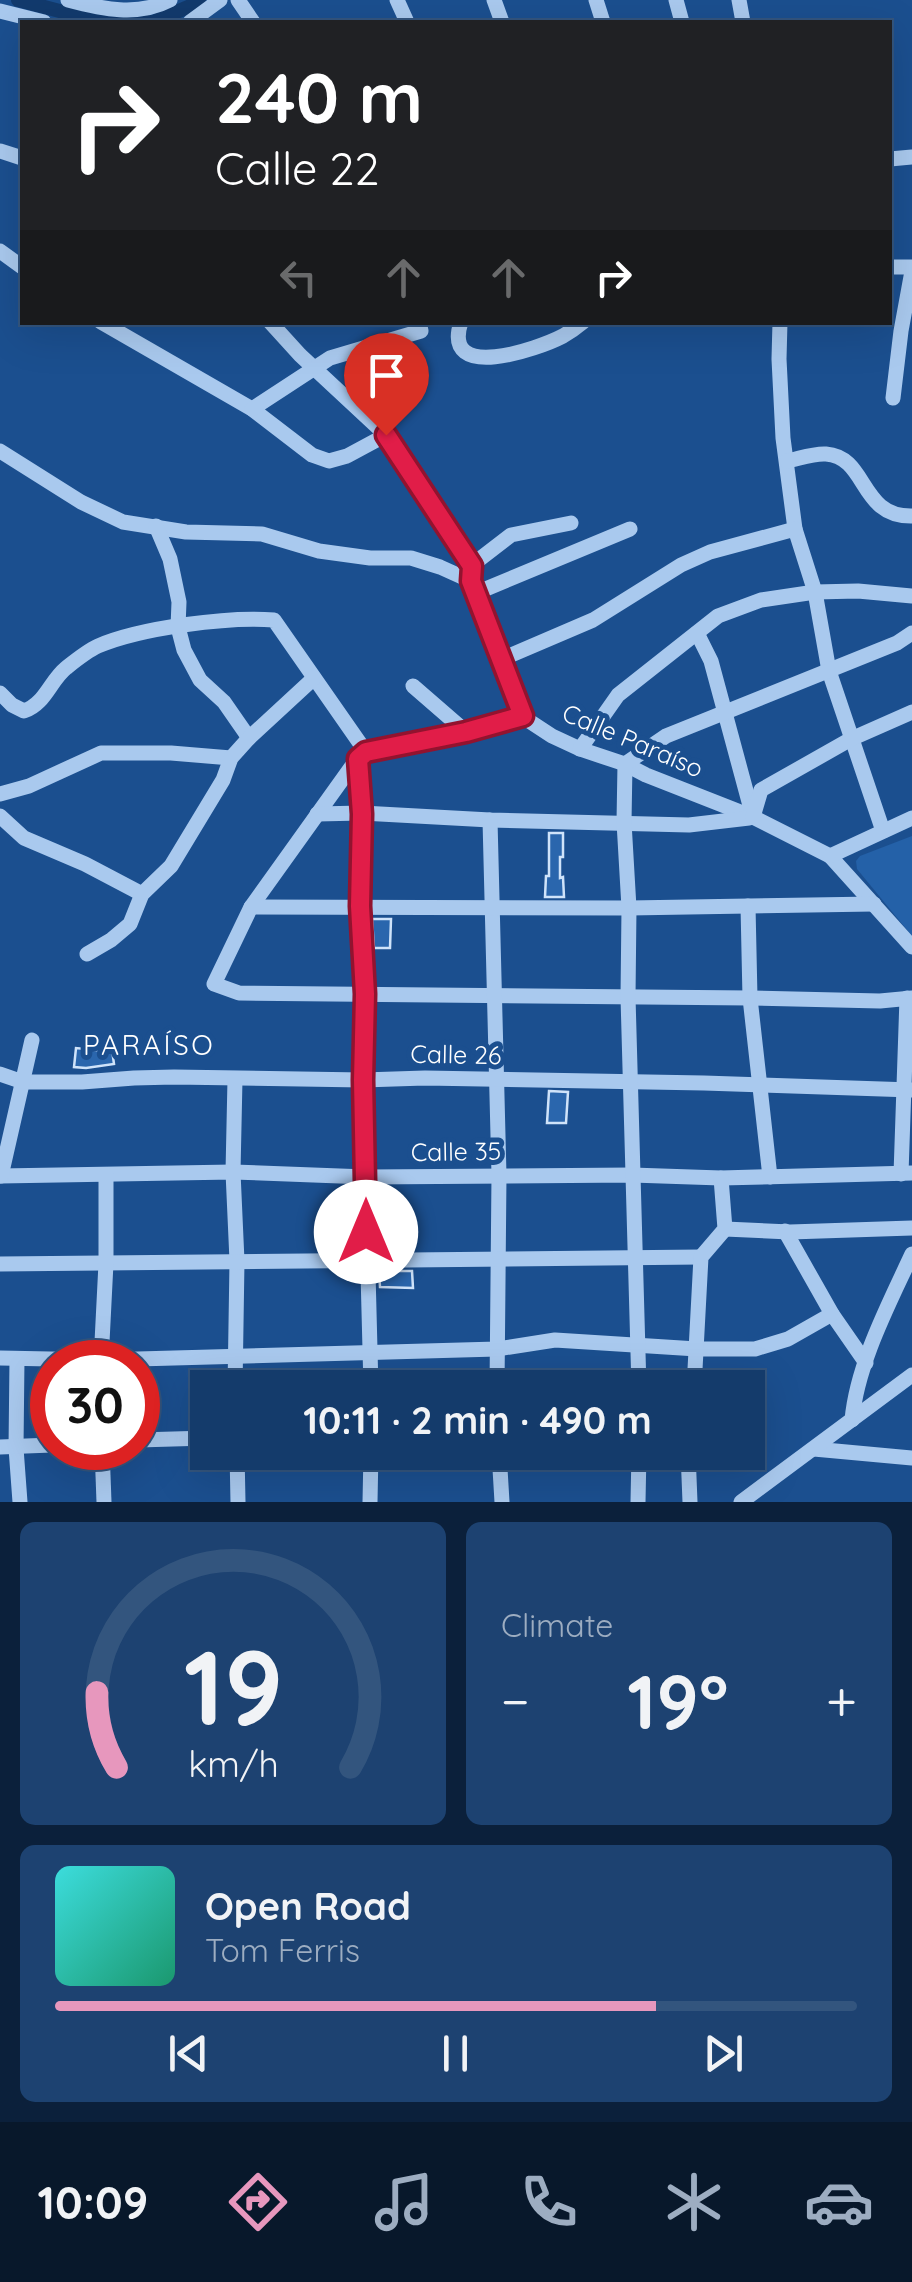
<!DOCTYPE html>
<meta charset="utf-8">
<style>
body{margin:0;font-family:Quicksand,sans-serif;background:#1d4271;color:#f1f3f6;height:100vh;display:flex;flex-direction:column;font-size:38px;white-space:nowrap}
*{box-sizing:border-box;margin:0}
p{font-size:32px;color:#9dadc1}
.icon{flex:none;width:55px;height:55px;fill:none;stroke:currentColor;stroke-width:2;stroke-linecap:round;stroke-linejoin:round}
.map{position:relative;height:1502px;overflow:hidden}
.details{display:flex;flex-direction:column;gap:20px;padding:20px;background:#0b203b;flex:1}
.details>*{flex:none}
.guide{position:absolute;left:20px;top:20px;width:872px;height:305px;border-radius:0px;box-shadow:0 10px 40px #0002,0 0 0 2px #33557e;background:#202124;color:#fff;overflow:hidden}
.speed{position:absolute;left:30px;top:1340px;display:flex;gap:20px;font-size:50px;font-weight:700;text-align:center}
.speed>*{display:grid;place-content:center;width:130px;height:130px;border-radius:50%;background:#143b6b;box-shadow:0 10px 40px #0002,0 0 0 2px #33557e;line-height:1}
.speed .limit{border:15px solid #d22;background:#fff;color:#111}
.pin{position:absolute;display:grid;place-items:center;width:85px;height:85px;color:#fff;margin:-102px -42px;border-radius:50% 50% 50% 0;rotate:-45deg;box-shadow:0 0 10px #0007}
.pin .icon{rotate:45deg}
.me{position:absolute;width:110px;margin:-55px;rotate:0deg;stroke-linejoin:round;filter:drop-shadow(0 0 8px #0008)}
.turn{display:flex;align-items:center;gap:35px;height:210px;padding:0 30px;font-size:45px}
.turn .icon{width:130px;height:130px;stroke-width:2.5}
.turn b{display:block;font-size:70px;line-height:85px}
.lanes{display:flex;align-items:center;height:95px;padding:0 30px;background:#0003;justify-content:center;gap:50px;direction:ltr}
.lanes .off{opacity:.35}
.big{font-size:75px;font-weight:800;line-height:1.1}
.details .card{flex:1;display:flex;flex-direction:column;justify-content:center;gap:15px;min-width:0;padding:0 35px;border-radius:15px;background:#1d4271}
.details .dial{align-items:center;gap:0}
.dial svg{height:260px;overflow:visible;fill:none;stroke:#33557e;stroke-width:7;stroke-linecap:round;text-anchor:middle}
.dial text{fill:#f1f3f6;stroke:none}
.song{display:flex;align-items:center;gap:30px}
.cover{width:120px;height:120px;border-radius:15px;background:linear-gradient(135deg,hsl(180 70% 55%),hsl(160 70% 35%))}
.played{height:10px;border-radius:5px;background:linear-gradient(90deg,#e797bd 75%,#33557e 75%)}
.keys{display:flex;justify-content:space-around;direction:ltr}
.heat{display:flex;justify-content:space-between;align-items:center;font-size:55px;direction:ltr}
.details .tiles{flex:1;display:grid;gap:20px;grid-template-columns:1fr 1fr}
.card:last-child{grid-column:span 2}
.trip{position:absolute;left:190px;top:1370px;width:575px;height:100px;border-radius:0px;background:#143b6b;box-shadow:0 10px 40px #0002,0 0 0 2px #33557e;font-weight:800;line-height:100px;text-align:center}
.menu{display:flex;height:160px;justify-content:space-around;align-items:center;background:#08182b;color:#9dadc1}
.menu .icon{width:70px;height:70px}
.menu .active{color:#e797bd}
.menu b{font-size:45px;color:#f1f3f6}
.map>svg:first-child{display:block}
.green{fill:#2461a8}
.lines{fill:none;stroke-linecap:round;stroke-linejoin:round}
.canal{stroke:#123a6d;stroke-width:14}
.building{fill:#2a66ad;stroke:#cfe3fa;stroke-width:2.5}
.minor{stroke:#a9c9ee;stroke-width:15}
.route-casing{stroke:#92132f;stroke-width:25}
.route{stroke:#e11d48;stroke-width:18}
.labels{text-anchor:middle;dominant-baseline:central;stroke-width:10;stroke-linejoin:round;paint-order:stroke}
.street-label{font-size:25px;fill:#fff;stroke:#1b4f8f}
.neighbourhood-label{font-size:28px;letter-spacing:2.5px;fill:#fff;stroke:#1b4f8f}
</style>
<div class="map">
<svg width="912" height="1502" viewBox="0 0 912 1502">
<rect width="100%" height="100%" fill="#1b4f8f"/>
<path class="green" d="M 912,836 L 912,936 L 857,869 L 856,861 L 860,856 Z"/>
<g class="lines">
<path class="canal" d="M 18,0 L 101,22 L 153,22 L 195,4 L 199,0"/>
</g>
<g class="building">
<path d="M 549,833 L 563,833 L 563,857 L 560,857 L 560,878 L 563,877 L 564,897 L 545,897 L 546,876 L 549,876 Z"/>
<path d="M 372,919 L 391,919 L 390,948 L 374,948 Z"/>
<path d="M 111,1042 L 114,1064 L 86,1068 L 74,1067 L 76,1048 L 96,1050 L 95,1044 Z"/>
<path d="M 549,1091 L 568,1092 L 566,1123 L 547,1123 Z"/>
<path d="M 343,1195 L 355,1195 L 356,1249 L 344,1249 L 346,1214 L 343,1214 Z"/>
<path d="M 379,1271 L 412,1271 L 413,1288 L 380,1287 Z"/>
</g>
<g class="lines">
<g class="minor">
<path d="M 68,0 C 102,9 138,17 170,0"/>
<path d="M 238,0 L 253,22"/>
<path d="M 397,0 L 407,22"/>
<path d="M 494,0 L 502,22"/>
<path d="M 596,0 L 603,22"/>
<path d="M 676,0 L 682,22"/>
<path d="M 739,0 L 743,22"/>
<path d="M 0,11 L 44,22"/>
<path d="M 190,22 L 220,0"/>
<path d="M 0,151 L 22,158"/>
<path d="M 890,159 L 912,157"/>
<path d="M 0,251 L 22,267"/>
<path d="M 890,267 L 912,267"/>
<path d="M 101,322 L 252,409 L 312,455 L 329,461 L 347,456 L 386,435"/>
<path d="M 270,322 L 300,355 L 386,435 L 472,565 L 471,581 L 523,717 L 552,736 L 580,749 L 625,764 L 646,775 L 753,817 L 830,856 L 912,947"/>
<path d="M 461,322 C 441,383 538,349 563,336 C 570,332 577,327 583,322"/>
<path d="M 780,322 L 779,359 L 783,438 L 795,529 L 815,592 L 829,671 L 883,831"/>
<path d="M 893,398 L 901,331 L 912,271"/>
<path d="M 252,409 L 330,358 L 421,331 L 419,322"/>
<path d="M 0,451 L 81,502 L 123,522 L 186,532 L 262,534 L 319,551 L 370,558 L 411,558 L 440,567 L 471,581"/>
<path d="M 787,461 C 798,459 814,453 826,454 C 868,457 859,517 912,516"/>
<path d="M 156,526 L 170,559 L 179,602 L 178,627 L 184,650 L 200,680 L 224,702 L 249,738"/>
<path d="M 472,565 L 511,535 L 571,523"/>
<path d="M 476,593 L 630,529"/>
<path d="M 697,633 L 711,661 L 752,813"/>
<path d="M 502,659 L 593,620 L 681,565 L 710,552 L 795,529"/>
<path d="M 413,686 L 466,732"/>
<path d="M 0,693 L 12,705 L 24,711 C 45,704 50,681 66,668 C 76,660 87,651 98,646 C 140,628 229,616 274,620 L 366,752"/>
<path d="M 523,717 L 466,732 L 366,752 L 357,759 L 251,907 L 214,984 L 239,993 L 750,998 L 880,1001 L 912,998"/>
<path d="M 580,749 L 618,695 L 718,616 L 761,600 L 815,592 L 858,591 L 912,596"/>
<path d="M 357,759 L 362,813 L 360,906 L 365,994 L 363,1080 L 371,1388"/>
<path d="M 0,794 L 29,786 L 101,753 L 171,753 L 231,758"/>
<path d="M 317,814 L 362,813 L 490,820 L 689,825 L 749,818"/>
<path d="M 0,816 L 24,838 L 85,864 L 142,894"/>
<path d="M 753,817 L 761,790 L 851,739 L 912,712"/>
<path d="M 490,820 L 499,1175 L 497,1388"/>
<path d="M 830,856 L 912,818"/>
<path d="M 748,906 L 750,998 L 770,1177"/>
<path d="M 251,907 L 629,908 L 874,904"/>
<path d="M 87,954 L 111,940 L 130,924 L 142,894 L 171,866 L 223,780 L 231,758 L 249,738 L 314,678"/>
<path d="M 0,1074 L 23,1082 L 82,1082 L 134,1078 L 174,1077 L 363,1080 L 425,1078 L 704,1083 L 912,1090"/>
<path d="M 235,1079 L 233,1172 L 237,1261 L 235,1388"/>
<path d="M 901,1174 L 907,998"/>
<path d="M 0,1176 L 233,1172 L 366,1177 L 632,1175 L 721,1178 L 912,1173"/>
<path d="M 1,1176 L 32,1040"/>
<path d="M 725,1229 L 790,1232 L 912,1228"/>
<path d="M 785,1231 L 832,1314 L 866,1363"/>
<path d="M 0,1264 L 701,1257"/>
<path d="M 0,1358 L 101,1360 L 497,1349 L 555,1340 L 697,1349 L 755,1349 L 788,1339 L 832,1314"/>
<path d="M 17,1359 L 16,1448 L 20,1502"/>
<path d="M 101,1362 L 106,1263 L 106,1175"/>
<path d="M 639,1388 L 628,997 L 629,908 L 624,822 L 625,764 L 666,736 L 897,643 L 912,633"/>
<path d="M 694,1388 L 701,1257 L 725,1229 L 721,1178"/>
<path d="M 852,1420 C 857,1364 889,1304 912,1254"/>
<path d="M 138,1440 L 208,1438"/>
<path d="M 0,1447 L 52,1445"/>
<path d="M 102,1448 L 104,1502"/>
<path d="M 814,1449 L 912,1458"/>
<path d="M 237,1452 L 238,1502"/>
<path d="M 499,1452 L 502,1502"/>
<path d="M 688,1452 L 690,1502"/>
<path d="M 370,1502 L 371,1452"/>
<path d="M 638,1502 L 639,1452"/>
<path d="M 741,1502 L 912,1375"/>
</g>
</g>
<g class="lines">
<g class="route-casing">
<path id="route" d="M 366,1232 L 363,1080 L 365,994 L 360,906 L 362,814 L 358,759 L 366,752 L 466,732 L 523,716 L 471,581 L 472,566 L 386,435"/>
</g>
<use href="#route" class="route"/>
</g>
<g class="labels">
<g class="street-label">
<text transform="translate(633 740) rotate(23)">Calle Paraíso</text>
<text transform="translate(456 1054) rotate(1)">Calle 26</text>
<text transform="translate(456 1151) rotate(-1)">Calle 35</text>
</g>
<g class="neighbourhood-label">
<text x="149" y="1044">PARAÍSO</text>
</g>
</g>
</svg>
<div class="speed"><div class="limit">30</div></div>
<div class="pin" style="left:386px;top:435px;background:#d93025"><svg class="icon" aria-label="arrive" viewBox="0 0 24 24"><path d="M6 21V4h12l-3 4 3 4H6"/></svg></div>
<svg class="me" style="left:366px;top:1232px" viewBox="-20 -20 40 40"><circle r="19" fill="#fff"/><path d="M0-13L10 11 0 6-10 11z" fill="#e11d48"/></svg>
<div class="trip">10:11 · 2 min · 490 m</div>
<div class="guide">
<div class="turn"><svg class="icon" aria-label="right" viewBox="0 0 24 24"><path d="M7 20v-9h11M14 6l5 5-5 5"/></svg><div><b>240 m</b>Calle 22</div></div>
<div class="lanes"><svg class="icon off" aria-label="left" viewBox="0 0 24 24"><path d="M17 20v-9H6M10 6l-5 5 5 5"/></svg><svg class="icon off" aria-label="ahead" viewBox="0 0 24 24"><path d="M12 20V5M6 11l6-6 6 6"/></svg><svg class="icon off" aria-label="ahead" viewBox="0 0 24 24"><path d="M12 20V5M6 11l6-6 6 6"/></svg><svg class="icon" aria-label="right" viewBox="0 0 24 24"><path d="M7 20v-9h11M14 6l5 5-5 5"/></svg></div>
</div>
</div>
<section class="details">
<div class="tiles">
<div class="card dial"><svg viewBox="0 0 100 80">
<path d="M14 69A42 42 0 1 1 86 69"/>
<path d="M14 69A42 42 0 0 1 8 46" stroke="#e797bd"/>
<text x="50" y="56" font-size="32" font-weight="700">19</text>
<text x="50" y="72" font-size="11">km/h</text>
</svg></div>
<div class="card"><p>Climate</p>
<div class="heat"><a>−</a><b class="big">19°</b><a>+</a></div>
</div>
<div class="card">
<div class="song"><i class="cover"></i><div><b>Open Road</b><p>Tom Ferris</p></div></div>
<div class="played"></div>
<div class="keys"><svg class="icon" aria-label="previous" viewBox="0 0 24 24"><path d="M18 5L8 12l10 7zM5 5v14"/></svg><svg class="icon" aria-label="pause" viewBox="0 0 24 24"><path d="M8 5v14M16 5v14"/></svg><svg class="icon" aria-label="next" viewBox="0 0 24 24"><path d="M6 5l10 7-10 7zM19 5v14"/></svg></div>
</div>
</div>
</section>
<nav class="menu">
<b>10:09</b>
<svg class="icon active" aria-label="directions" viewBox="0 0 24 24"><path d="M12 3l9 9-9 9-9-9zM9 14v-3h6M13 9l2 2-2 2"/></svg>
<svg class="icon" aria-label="music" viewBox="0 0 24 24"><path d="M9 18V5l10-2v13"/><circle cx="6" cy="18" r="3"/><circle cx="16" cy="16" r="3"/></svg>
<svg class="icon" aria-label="phone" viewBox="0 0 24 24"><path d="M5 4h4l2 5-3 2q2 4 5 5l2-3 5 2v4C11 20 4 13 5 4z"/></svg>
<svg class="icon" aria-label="climate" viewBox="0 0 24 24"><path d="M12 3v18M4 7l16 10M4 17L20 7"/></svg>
<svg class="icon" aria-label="car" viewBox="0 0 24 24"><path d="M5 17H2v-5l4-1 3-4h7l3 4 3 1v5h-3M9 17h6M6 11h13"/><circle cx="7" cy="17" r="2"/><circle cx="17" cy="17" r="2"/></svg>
</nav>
